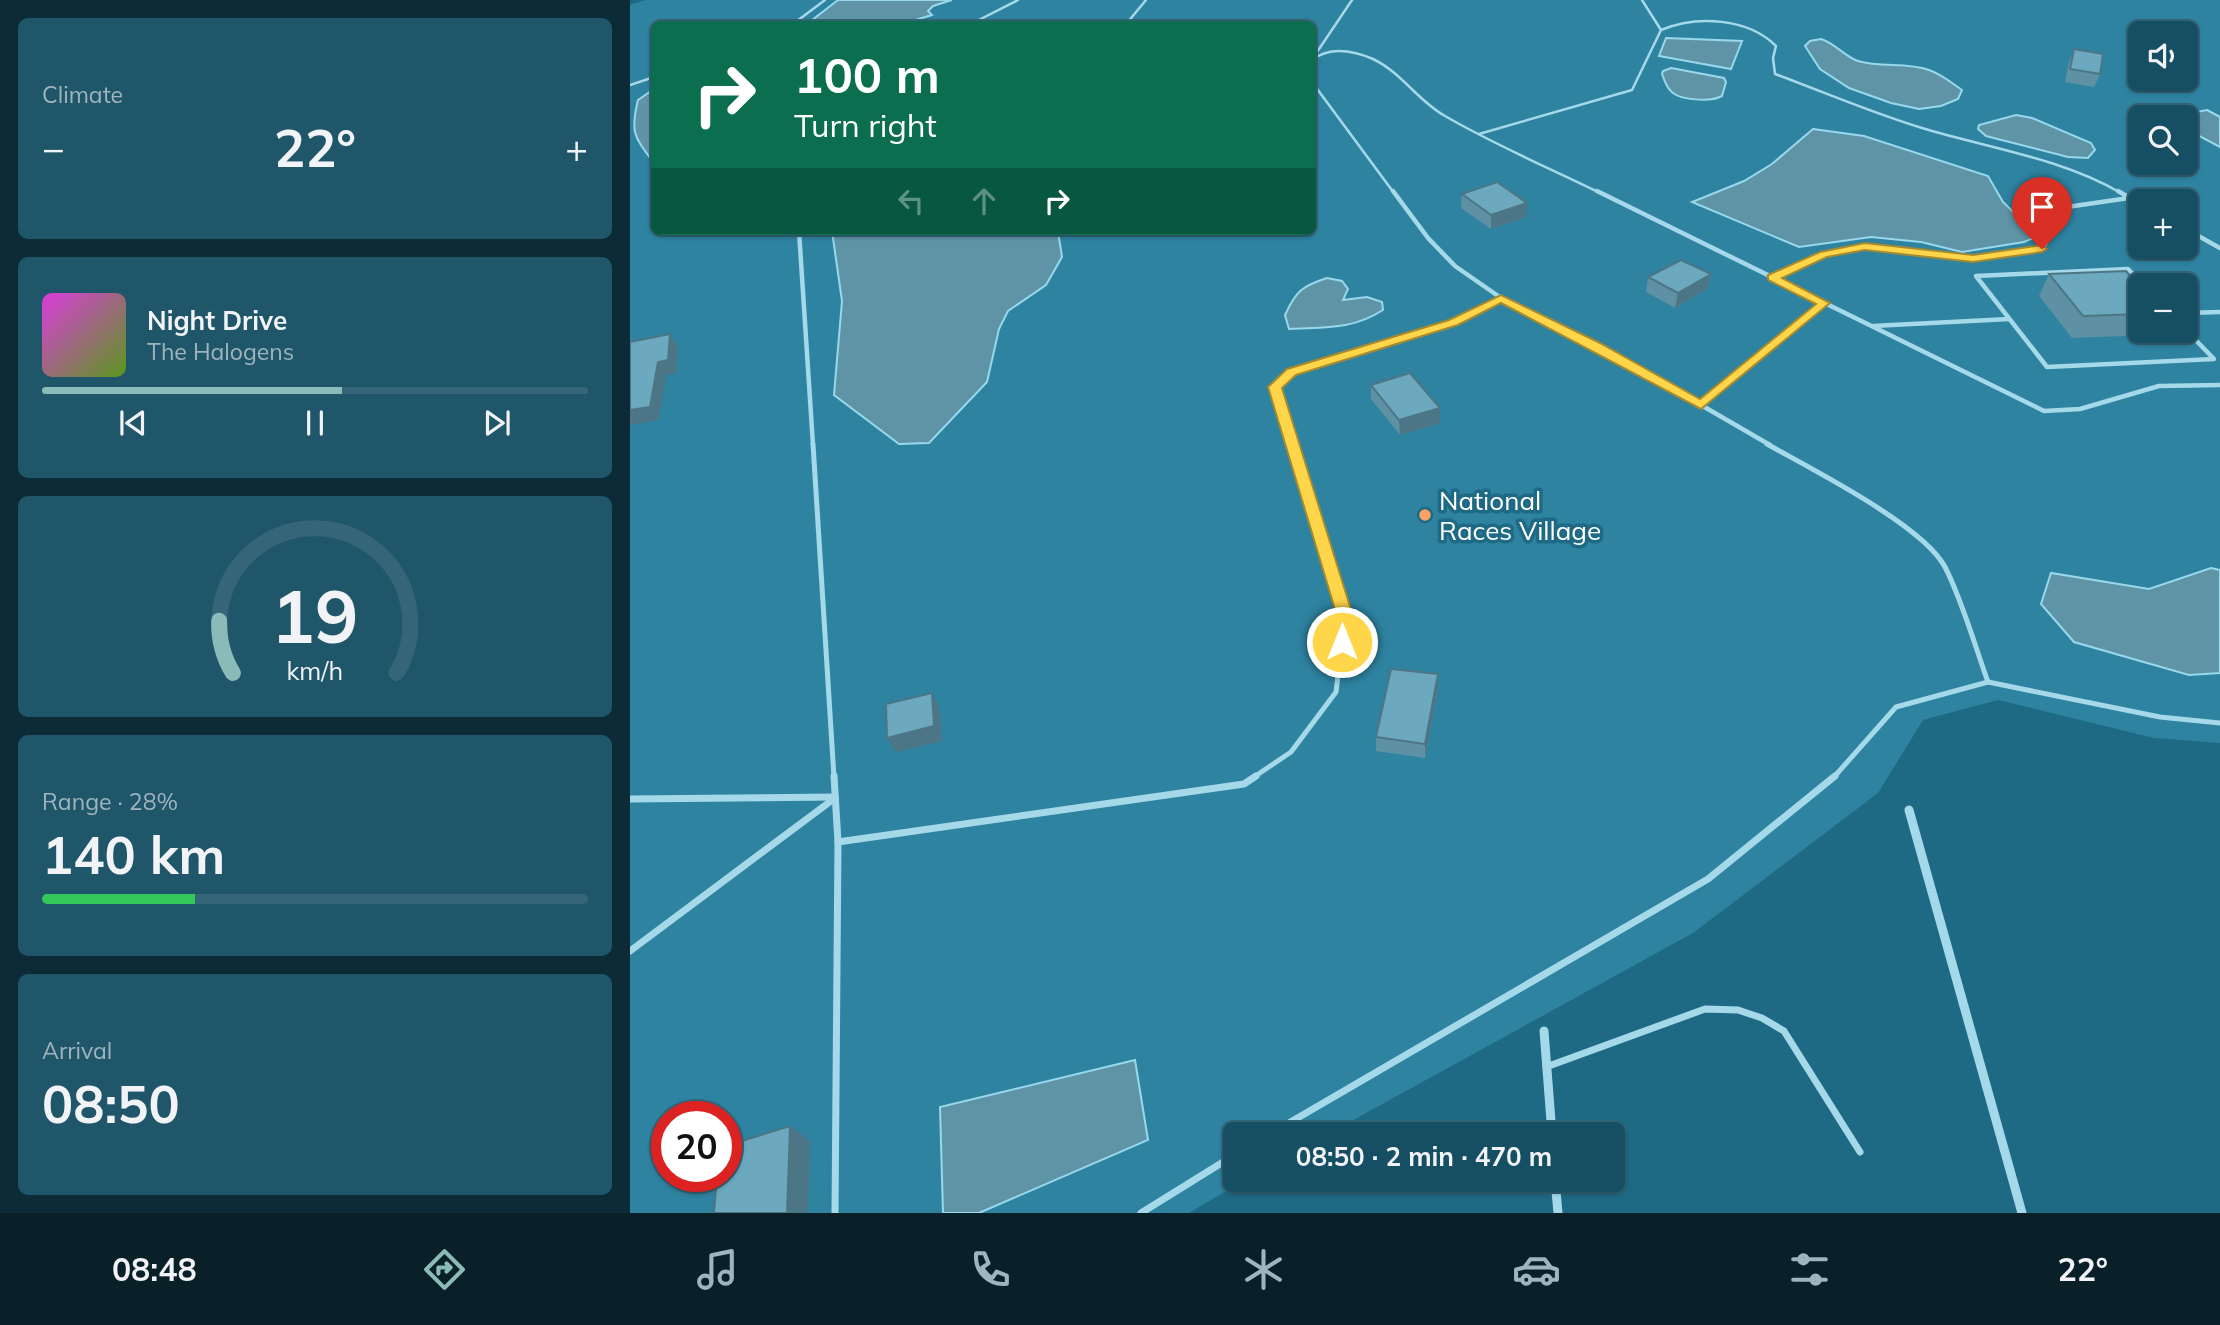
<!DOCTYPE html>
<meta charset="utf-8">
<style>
body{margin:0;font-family:Mulish,sans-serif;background:#1f5669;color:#f1f3f6;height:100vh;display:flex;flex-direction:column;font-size:26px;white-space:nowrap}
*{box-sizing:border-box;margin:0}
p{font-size:23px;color:#9eb5be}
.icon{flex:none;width:38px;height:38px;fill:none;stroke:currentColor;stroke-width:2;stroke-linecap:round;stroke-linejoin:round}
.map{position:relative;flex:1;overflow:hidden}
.sheet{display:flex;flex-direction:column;gap:18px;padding:18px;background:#0c2b36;width:630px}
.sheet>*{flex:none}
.banner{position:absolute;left:21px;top:21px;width:665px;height:214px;border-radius:10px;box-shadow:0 2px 5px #0004,0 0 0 2px #356678;background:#0b6e4f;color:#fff;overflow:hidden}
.fabs{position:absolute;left:1498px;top:21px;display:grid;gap:14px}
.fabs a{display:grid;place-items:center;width:70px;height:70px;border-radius:10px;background:#164f63;box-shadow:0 2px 5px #0004,0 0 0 2px #356678;font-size:35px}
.speed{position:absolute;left:21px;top:1101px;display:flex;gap:14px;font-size:35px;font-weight:700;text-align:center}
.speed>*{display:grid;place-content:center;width:91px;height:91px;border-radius:50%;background:#164f63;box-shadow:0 2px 5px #0004,0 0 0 2px #356678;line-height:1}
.speed .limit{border:10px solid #d22;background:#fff;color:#111}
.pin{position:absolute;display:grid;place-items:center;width:60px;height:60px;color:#fff;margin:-72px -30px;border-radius:50% 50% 50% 0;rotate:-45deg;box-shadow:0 0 7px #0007}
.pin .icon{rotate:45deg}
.me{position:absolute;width:77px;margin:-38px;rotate:0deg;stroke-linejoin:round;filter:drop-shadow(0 0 5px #0008)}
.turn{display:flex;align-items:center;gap:24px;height:147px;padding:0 28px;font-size:32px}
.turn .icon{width:91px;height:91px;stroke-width:2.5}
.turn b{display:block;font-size:49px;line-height:60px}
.lanes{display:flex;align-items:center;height:66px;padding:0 28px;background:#0003;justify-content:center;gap:35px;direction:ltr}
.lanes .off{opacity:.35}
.big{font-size:52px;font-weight:700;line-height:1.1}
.sheet .tile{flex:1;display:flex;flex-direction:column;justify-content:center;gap:10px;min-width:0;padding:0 24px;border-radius:10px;background:#1f5669}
.sheet .dial{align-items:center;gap:0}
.dial svg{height:182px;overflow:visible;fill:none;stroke:#356678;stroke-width:7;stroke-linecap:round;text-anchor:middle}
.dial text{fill:#f1f3f6;stroke:none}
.song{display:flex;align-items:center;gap:21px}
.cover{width:84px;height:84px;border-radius:10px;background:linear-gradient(135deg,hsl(300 70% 55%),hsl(90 70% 35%))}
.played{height:7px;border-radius:4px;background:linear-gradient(90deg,#8bbbb9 55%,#356678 55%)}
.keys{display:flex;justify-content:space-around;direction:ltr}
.heat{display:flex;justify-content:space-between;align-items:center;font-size:38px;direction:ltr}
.charge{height:10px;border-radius:5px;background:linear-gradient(90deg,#34c759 28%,#356678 0)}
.trip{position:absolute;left:593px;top:1122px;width:402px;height:70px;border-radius:10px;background:#164f63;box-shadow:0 2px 5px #0004,0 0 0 2px #356678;font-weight:700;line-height:70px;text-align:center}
.dock{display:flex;height:112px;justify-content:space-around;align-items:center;background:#092028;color:#9eb5be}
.dock .icon{width:49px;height:49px}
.dock .active{color:#8bbbb9}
.dock b{font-size:32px;color:#f1f3f6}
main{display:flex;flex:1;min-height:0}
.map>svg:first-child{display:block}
.green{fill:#2e83a1;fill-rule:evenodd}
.water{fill:#5f94a7;stroke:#98d8ec;stroke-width:2}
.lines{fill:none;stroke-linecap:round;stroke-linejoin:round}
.service-far3{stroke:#a5d9ea;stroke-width:2.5}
.service-far2{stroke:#a5d9ea;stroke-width:4.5}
.service-far1{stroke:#a5d9ea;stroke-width:5}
.service{stroke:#a5d9ea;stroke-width:7}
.minor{stroke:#a5d9ea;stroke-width:9}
.wall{fill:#5d91a3}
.shaded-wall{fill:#4c7685}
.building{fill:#6ca9be;stroke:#4c7685;stroke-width:2}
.route{fill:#ffd54a;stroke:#a68a30;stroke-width:2}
.poi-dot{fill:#f9a264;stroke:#1e6984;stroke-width:2.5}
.labels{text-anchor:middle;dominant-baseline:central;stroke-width:7;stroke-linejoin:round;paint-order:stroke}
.poi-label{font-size:26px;fill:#fff;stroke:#1e6984;text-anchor:start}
</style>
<main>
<section class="sheet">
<div class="tile"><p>Climate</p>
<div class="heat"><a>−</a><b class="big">22°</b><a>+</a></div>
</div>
<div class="tile">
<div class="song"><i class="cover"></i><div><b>Night Drive</b><p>The Halogens</p></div></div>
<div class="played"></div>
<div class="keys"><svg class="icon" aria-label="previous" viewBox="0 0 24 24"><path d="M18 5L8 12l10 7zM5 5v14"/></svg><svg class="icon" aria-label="pause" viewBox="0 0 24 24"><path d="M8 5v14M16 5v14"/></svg><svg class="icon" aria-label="next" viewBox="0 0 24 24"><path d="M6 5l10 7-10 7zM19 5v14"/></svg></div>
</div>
<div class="tile dial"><svg viewBox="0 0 100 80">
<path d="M14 69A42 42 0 1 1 86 69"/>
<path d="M14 69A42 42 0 0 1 8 46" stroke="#8bbbb9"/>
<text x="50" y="56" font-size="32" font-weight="700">19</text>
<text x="50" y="72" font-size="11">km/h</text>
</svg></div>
<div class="tile"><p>Range · 28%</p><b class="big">140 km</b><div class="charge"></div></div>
<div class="tile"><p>Arrival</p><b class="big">08:50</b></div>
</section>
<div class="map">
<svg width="1590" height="1213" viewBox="0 0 1590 1213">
<rect width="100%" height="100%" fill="#1e6984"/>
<path class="green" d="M 15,0 L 1590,0 L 1590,743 L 1524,738 L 1368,700 L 1293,720 L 1248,793 L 1063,933 L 698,1134 L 606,1134 L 606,1180 L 615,1180 L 559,1213 L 0,1213 L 0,5 ZM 24,24 L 682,24 L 682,231 L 24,231 ZM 1510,33 L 1556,33 L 1556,79 L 1510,79 ZM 1510,117 L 1556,117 L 1556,163 L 1510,163 ZM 1510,201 L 1556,201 L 1556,247 L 1510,247 ZM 1510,285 L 1556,285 L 1556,331 L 1510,331 ZM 37,1116 L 96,1116 L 96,1176 L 37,1176 Z"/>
<g class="water">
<path d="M 208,0 L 322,0 L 303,6 L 298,11 L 302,15 L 272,24 L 177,24 Z"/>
<path d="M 1036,38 L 1112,41 L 1101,69 L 1029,56 Z"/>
<path d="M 1191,39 C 1205,43 1215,57 1228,61 C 1252,68 1276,62 1299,70 C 1311,74 1322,83 1332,90 L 1328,99 L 1311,106 L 1289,109 L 1261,103 L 1219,88 L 1190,69 L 1175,46 L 1180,41 Z"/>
<path d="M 1041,68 L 1094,78 L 1096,82 L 1092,96 C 1081,102 1048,101 1040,90 C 1036,86 1034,79 1032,74 L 1033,71 Z"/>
<path d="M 24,89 L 24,163 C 4,137 0,132 8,100 Z"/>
<path d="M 1577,110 L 1590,117 L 1590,147 L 1556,129 L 1556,117 L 1540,117 Z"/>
<path d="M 1386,115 L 1402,118 L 1461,143 L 1465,150 L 1458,158 L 1438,157 L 1356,136 L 1348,129 L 1349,125 Z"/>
<path d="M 1183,129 L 1234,136 L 1358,176 L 1373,202 L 1408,236 L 1394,242 L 1332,252 L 1291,242 L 1241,237 L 1169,247 L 1062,202 L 1114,181 L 1142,164 Z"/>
<path d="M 202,231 L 428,231 L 432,257 L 416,285 L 378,311 L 369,329 L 357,382 L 299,443 L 269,444 L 204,395 L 212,301 Z"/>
<path d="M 697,278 L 712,281 L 718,289 L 713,300 L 737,297 L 752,302 L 753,310 C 722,330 695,327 659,329 L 655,315 C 666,291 672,286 697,278 Z"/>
<path d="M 1581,568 L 1590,570 L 1590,673 L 1559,675 L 1444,642 L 1411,604 L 1421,573 L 1519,589 Z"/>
<path d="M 505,1060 L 518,1140 L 349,1213 L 313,1213 L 310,1107 Z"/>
</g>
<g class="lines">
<g class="service-far3">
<path d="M 1012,0 L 1031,30"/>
<path d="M 163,24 L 195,0"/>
<path d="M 303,24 L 342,24"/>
<path d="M 341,24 L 388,0"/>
<path d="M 489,24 L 497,23 L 516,0"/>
<path d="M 685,55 L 722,0"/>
<path d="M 682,60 C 700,46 724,51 743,59 C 772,73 788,101 815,116 C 865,145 919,168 970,193"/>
<path d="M 682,82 L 764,193"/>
<path d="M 0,85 L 24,77"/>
<path d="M 849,134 L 1002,90 L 1031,30 C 1067,15 1118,18 1146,46 L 1143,58 L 1145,74 C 1194,92 1242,113 1292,128 C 1358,148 1431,158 1491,193"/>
</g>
<g class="service-far2">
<path d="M 763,191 L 798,238 L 825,266 L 871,298 L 966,346 L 1071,405 L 1194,303"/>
<path d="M 967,191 L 1414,411 L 1450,409 L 1529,386 L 1590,385"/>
<path d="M 1488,191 L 1510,204"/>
<path d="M 1556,229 L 1590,248"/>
<path d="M 169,231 L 183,445"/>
<path d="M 1142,278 L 1194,254 L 1235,247 L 1343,258 L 1412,249 L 1437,207 L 1499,198"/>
<path d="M 1513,285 L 1498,269 L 1346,276 L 1417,367 L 1584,359 L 1556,330"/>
<path d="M 1556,313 L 1590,312"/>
<path d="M 1243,326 L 1379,319"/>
<path d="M 1071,405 L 1140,445"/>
<path d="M 663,445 L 645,387 L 661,372 L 823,323 L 871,298"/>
</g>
<g class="service-far1">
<path d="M 183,444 L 204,777"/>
<path d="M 1137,444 C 1181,469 1293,525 1315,567 C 1332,600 1345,646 1358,682"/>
<path d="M 624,777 L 661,752 L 706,692 L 715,616 L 662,444"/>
<path d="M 1204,777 L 1266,707 L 1358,682 L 1530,717 L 1590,723"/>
</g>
<g class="service">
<path d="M 204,776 L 208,842 L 614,784 L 626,776"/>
<path d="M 0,799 L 205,797"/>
<path d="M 0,951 L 205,798"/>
<path d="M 916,1067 L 1075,1009 L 1108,1010 L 1132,1018 L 1154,1031 L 1230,1152"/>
<path d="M 640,1134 L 1078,879 L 1205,776"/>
<path d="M 205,1213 L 208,842"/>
<path d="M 511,1213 L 606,1154"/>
</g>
<g class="minor">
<path d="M 1279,810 L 1392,1213"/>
<path d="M 914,1031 L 922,1134"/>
<path d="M 925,1180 L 928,1213"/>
</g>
</g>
<g class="wall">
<path d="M 1444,49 L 1470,74 L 1464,87 L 1435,82 L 1439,62 Z"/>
<path d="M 832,194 L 896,217 L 861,229 L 831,208 Z"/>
<path d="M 1081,274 L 1077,289 L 1045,308 L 1016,292 L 1018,277 Z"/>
<path d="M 1419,274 L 1510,314 L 1510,331 L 1522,331 L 1519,335 L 1442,338 L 1409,296 Z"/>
<path d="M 741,385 L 810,408 L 810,423 L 770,435 L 741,399 Z"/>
<path d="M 808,674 L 808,689 L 795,758 L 746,751 L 746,737 Z"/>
</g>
<g class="shaded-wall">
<path d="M 897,203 L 896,217 L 861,229 L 861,215 Z"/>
<path d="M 1081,274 L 1077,289 L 1045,308 L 1048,293 Z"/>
<path d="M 40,334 L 48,347 L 46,373 L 37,375 L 28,420 L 0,425 L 0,410 Z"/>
<path d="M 810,408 L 810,423 L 770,435 L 769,420 Z"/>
<path d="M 808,674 L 808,689 L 795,758 L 795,744 Z"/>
<path d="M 302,693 L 310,708 L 312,741 L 266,752 L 257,738 Z"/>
<path d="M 160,1126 L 180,1141 L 178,1213 L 157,1213 Z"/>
</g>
<g class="building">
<path d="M 1444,49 L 1473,54 L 1470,74 L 1440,69 Z"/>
<path d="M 867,182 L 897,203 L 861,215 L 832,194 Z"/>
<path d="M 1051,260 L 1081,274 L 1048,293 L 1018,277 Z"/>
<path d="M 1496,271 L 1510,288 L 1510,314 L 1453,316 L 1419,274 Z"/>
<path d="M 40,334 L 38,360 L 28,362 L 20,407 L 0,410 L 0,342 Z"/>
<path d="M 780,373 L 810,408 L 769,420 L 741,385 Z"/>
<path d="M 761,669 L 808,674 L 795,744 L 746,737 Z"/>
<path d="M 302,693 L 304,726 L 257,738 L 256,704 Z"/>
<path d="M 160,1126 L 157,1213 L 84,1213 L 87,1176 L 96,1176 L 96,1146 Z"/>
</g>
<path class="route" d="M 1235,243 L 1343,255 L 1412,245 L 1417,249 L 1412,252 L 1343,262 L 1235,250 L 1197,257 L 1152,278 L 1200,303 L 1071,409 L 871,303 L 828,325 L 666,375 L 652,388 L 723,616 L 718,646 L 706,646 L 704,642 L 707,616 L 638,387 L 657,369 L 819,320 L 871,295 L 970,343 L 1070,399 L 1186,304 L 1138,280 L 1138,275 L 1190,252 Z"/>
<circle class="poi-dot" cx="795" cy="515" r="7"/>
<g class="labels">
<g class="poi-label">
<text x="809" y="500">National<tspan x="809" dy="30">Races Village</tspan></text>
</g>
</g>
</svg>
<div class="fabs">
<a><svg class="icon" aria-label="sound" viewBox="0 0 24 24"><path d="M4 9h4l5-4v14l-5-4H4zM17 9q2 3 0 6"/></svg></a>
<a><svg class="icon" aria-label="search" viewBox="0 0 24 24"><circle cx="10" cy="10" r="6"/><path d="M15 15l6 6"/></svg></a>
<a>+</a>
<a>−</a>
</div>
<div class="speed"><div class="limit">20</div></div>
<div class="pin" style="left:1412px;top:249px;background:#d93025"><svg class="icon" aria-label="arrive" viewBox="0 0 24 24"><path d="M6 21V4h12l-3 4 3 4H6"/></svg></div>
<svg class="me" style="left:712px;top:642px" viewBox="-20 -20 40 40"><circle r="17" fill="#ffd54a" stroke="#fff" stroke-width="3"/><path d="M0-11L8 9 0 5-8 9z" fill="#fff"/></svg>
<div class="trip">08:50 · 2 min · 470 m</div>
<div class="banner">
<div class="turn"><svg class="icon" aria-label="right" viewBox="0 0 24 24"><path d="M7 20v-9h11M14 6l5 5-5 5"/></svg><div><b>100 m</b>Turn right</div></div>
<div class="lanes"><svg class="icon off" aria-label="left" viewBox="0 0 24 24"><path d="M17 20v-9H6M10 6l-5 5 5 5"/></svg><svg class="icon off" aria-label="ahead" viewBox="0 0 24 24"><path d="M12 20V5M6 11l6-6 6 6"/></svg><svg class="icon" aria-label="right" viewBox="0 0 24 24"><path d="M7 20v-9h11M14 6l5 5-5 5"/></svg></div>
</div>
</div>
</main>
<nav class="dock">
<b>08:48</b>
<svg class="icon active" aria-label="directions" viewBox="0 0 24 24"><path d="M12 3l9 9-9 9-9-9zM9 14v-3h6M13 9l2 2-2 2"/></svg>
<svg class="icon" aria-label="music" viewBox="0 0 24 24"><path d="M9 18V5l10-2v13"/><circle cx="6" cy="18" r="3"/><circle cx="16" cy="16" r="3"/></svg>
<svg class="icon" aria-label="phone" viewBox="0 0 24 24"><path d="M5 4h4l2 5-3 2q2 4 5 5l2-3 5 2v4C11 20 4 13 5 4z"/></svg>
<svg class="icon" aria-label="climate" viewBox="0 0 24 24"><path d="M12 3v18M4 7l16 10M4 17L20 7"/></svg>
<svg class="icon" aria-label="car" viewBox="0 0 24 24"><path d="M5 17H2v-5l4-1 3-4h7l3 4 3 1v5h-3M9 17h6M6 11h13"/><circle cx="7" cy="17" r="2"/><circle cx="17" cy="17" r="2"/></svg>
<svg class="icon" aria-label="filters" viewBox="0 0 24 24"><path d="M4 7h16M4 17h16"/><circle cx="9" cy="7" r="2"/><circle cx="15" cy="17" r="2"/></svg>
<b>22°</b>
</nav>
